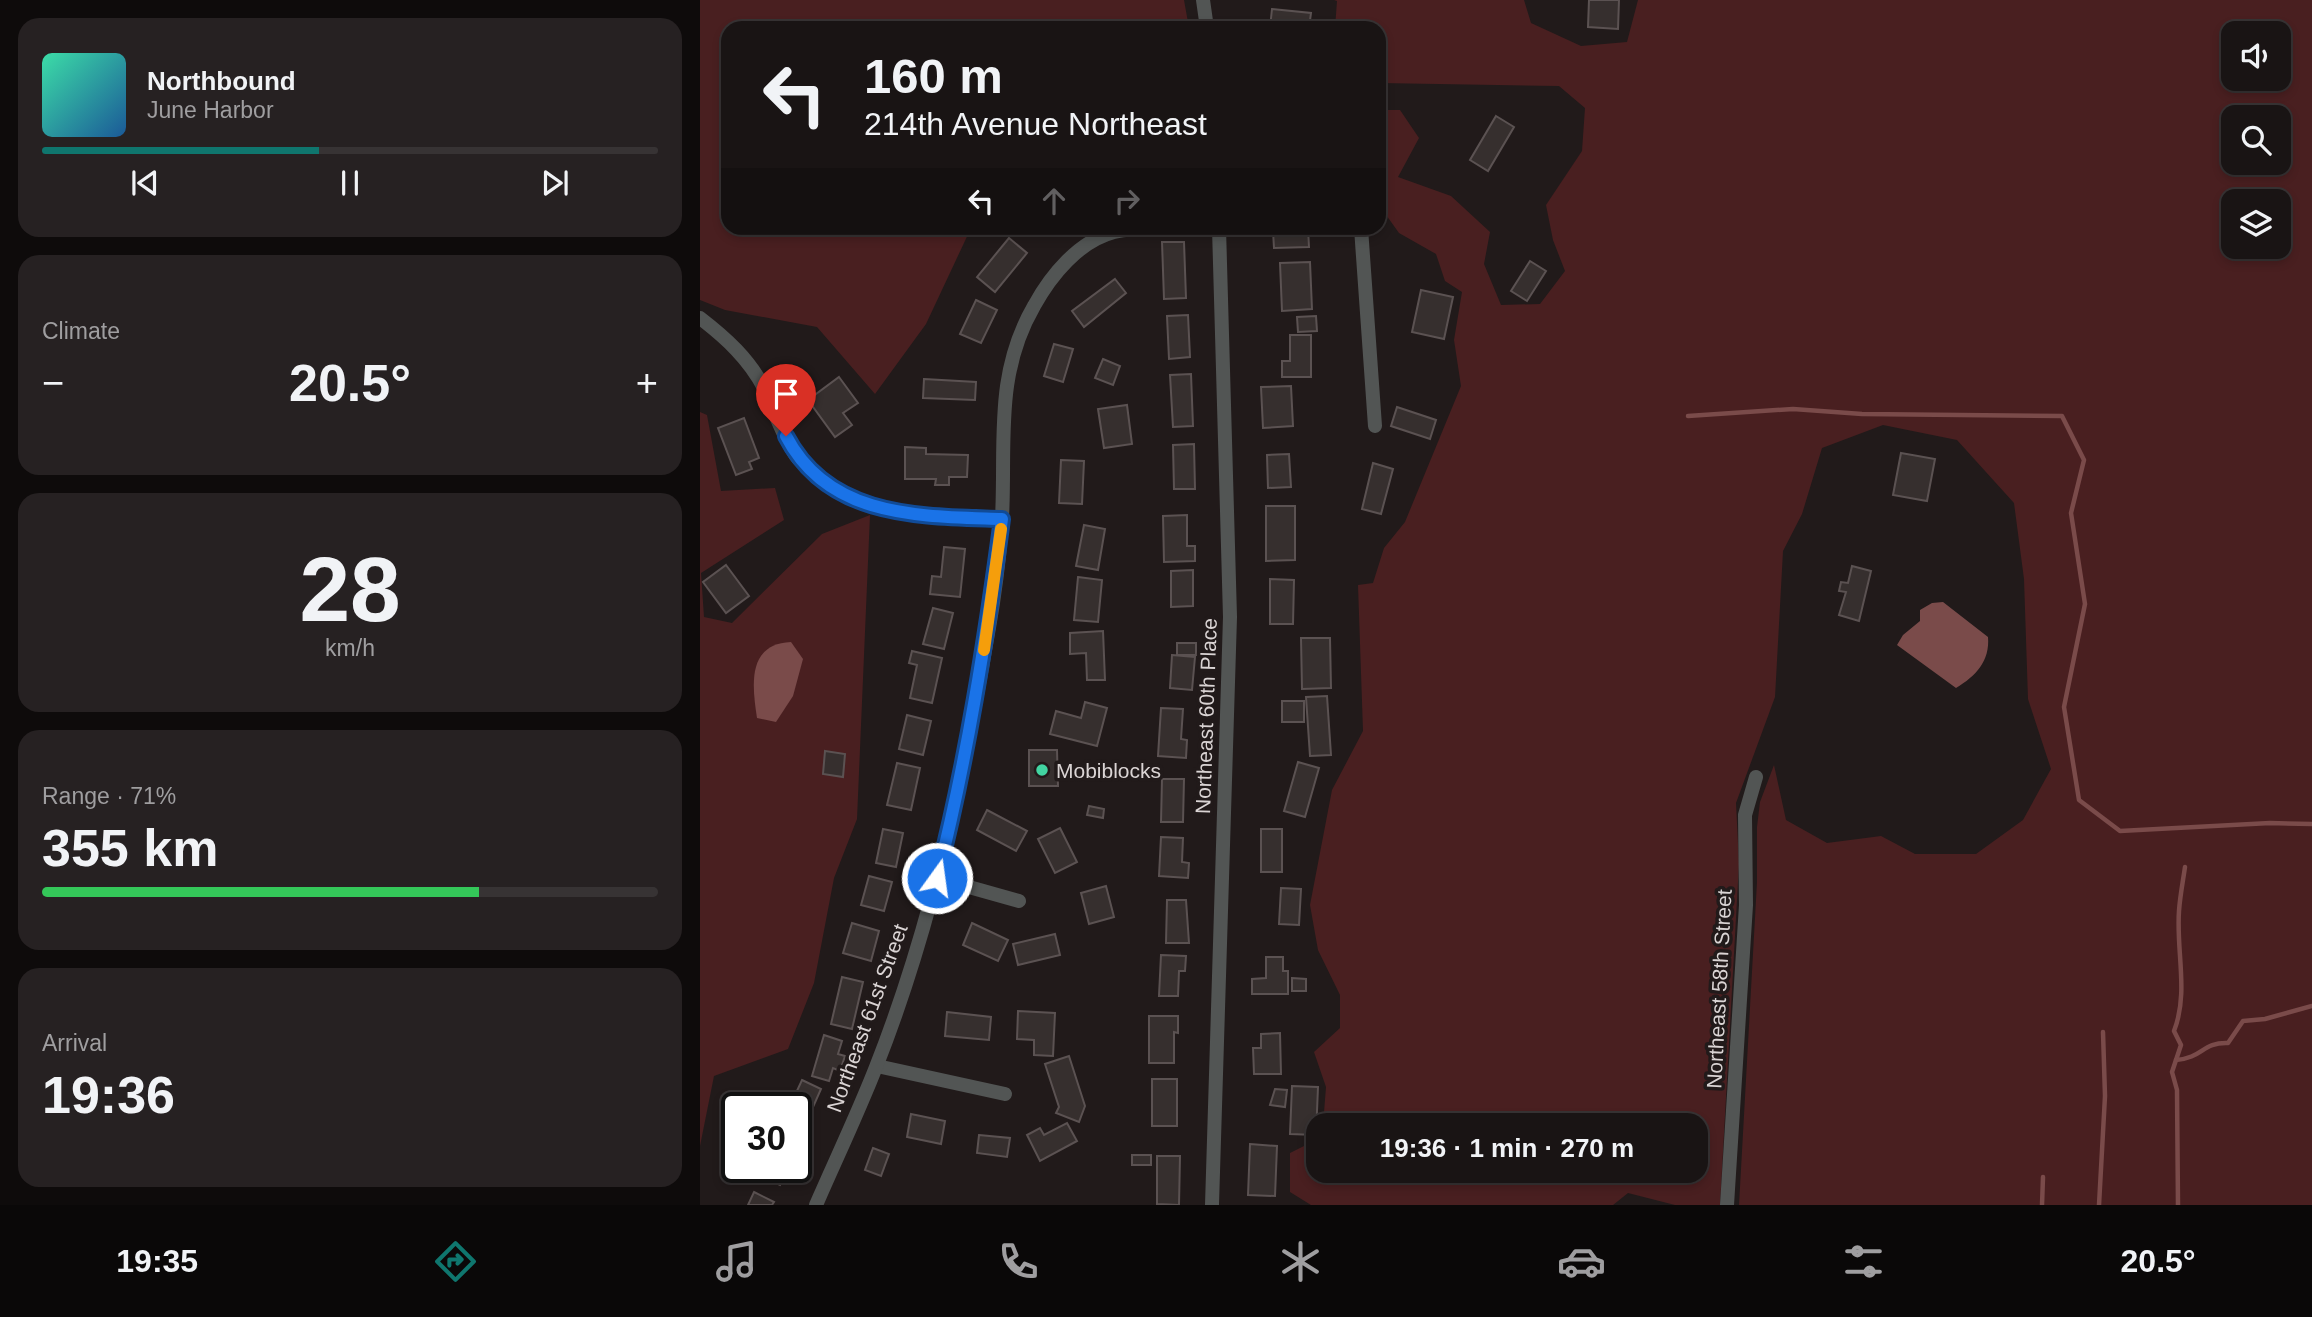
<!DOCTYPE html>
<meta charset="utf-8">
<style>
body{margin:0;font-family:Helvetica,sans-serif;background:#262122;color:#f1f3f6;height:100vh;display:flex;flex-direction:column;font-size:26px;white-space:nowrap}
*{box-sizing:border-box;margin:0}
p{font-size:23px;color:#9f9ea0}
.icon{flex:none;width:38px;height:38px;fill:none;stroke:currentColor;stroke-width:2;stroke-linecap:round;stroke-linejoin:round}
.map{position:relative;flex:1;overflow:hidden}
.details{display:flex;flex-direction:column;gap:18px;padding:18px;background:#0e0b0b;width:700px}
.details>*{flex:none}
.banner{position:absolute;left:21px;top:21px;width:665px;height:214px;border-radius:21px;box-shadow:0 4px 10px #0003,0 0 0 2px #373334;background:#191414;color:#f1f3f6;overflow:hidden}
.controls{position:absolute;left:1521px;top:21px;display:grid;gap:14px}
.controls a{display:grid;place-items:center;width:70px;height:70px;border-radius:14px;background:#191414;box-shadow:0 4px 10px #0003,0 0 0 2px #373334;font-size:35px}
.speed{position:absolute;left:21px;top:1092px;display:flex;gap:14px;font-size:35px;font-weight:700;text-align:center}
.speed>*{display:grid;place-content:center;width:91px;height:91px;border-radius:50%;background:#191414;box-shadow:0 4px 10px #0003,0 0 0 2px #373334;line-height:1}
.speed .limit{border:4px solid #111;border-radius:10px;background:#fff;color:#111}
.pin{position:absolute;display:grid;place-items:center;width:60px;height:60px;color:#fff;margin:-72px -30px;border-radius:50% 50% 50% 0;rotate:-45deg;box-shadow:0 0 7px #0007}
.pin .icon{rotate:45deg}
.me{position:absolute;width:77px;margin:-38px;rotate:14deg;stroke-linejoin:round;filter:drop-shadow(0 0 5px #0008)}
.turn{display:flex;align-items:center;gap:24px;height:147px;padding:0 28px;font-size:32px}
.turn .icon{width:91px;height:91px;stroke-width:2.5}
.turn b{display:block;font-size:49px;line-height:60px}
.lanes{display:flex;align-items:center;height:66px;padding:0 28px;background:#0003;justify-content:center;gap:35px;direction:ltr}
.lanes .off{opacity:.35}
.big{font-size:52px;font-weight:700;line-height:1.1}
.details .widget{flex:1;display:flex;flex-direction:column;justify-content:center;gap:10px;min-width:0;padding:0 24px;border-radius:21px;background:#262122}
.details .dial{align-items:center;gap:0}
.dial b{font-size:91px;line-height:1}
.song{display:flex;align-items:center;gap:21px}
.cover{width:84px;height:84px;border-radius:10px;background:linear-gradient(135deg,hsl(160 70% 55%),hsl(210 70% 35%))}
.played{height:7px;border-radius:4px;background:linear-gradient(90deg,#0f766e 45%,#373334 45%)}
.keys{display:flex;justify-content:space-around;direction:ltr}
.heat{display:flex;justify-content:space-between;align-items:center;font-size:38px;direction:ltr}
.charge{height:10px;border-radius:5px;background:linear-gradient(90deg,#34c759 71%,#373334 0)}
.trip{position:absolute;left:606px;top:1113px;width:402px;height:70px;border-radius:21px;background:#191414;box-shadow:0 4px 10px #0003,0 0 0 2px #373334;font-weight:700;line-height:70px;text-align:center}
.tab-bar{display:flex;height:112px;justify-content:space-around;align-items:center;background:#0a0808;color:#9f9ea0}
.tab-bar .icon{width:49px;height:49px}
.tab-bar .active{color:#0f766e}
.tab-bar b{font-size:32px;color:#f1f3f6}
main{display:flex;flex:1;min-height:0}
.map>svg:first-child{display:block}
.green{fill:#491f20;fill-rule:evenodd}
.water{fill:#7a4b4a}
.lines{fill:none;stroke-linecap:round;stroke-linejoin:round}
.stream{stroke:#7a4b4a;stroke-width:4.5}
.building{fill:#362f2e;stroke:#5b5252;stroke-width:2}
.minor{stroke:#525554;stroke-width:14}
.route-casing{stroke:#114b97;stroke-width:18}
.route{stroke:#1a73e8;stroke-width:12}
.slow{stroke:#f59e0b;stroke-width:12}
.poi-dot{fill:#42d4a1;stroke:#211a1a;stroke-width:2.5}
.labels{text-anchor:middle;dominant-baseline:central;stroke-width:7;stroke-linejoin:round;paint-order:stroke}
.street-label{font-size:21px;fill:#dad4d4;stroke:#211a1a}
.poi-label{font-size:21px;fill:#dad4d4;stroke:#211a1a;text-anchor:start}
</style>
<main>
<section class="details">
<div class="widget">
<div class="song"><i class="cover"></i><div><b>Northbound</b><p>June Harbor</p></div></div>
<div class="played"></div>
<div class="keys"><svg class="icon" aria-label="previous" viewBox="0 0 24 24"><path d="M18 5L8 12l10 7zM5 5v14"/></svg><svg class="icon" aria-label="pause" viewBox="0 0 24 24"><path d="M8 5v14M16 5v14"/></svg><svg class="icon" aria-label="next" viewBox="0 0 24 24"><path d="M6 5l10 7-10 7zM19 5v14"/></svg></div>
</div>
<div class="widget"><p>Climate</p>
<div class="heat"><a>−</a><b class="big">20.5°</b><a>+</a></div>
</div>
<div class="widget dial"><b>28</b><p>km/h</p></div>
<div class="widget"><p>Range · 71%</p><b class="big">355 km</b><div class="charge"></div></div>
<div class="widget"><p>Arrival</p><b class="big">19:36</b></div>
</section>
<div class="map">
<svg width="1612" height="1205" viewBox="0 0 1612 1205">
<rect width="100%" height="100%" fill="#211a1a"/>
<g class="green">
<path d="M 0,0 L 484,0 L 489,28 L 28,28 L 28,228 L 271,228 L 226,324 L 175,394 L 117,327 L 25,310 L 0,300 Z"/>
<path d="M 634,0 L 824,0 L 831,23 L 881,46 L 927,42 L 938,0 L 1612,0 L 1612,1205 L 1039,1205 L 1057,882 L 1057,827 L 1060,802 L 1074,765 L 1086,820 L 1127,843 L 1181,836 L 1215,854 L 1276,854 L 1323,820 L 1351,769 L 1328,699 L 1324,579 L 1314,503 L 1257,440 L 1183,425 L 1122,448 L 1102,514 L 1083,551 L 1075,697 L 1036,803 L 1039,864 L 1020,1205 L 975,1205 L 928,1193 L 913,1205 L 611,1205 L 590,1192 L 590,1153 L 618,1139 L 618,1171 L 996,1171 L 996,1125 L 623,1125 L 626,1087 L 614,1052 L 640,1028 L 640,995 L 618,950 L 610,905 L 632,790 L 663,731 L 658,585 L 673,583 L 684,548 L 705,522 L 761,386 L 754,340 L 762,292 L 745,281 L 736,254 L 699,233 L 679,205 L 679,110 L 700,110 L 719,138 L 698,177 L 751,196 L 790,232 L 784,264 L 801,305 L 840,304 L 865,271 L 853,240 L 846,205 L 882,151 L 885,108 L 859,86 L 679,83 L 679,28 L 635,28 L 637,1 ZM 1533,33 L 1578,33 L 1578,79 L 1533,79 ZM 1533,117 L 1578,117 L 1578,163 L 1533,163 ZM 1533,201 L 1578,201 L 1578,247 L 1533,247 Z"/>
<path d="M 0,412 L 7,415 L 21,491 L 75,488 L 84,520 L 1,573 L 4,617 L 32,623 L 122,534 L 170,515 L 157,819 L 134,878 L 114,983 L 88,1049 L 14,1076 L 0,1146 Z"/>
</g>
<g class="water">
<path d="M 1243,602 L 1288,637 C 1290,661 1276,676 1256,688 L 1197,645 L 1203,635 L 1220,621 L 1220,610 L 1232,603 Z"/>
<path d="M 91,642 L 103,659 L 93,696 L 76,722 L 57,718 C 52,685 47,644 91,642 Z"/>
</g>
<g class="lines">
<g class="stream">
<path d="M 988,416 L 1093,409 L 1162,414 L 1362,416 L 1384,460 L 1371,513 L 1385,604 L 1364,707 L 1379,800 L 1420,831 L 1570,823 L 1612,824"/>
<path d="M 1476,1060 C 1503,1058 1502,1042 1528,1043 L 1543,1021 L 1565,1019 L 1612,1006"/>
<path d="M 1342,1205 L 1343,1177"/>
<path d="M 1399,1205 L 1405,1096 L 1403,1032"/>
<path d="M 1478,1205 L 1477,1090 L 1472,1072 L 1481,1045 L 1474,1031 C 1489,993 1476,951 1479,911 C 1480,896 1483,881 1485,867"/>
</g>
</g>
<g class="building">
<path d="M 889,0 L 919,0 L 918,29 L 888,27 Z"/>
<path d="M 572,9 L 611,13 L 609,28 L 570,28 Z"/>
<path d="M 796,116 L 814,127 L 788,171 L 770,160 Z"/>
<path d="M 587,228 L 608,228 L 609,247 L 574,248 L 573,231 L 587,231 Z"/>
<path d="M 309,238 L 327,253 L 295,292 L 277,277 Z"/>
<path d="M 462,242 L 484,242 L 486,298 L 464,299 Z"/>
<path d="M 830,261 L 846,271 L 827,301 L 811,291 Z"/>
<path d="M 610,262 L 612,309 L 582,311 L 580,263 Z"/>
<path d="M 415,279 L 426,293 L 384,327 L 372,311 Z"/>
<path d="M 721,290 L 753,297 L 744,339 L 712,332 Z"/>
<path d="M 276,300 L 297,310 L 281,343 L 260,334 Z"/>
<path d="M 488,315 L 490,357 L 469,359 L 467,316 Z"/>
<path d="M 616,316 L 617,331 L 598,332 L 597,317 Z"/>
<path d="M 590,335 L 611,335 L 611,377 L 582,377 L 582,361 L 590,361 Z"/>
<path d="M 354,344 L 373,349 L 363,382 L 344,376 Z"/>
<path d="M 403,359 L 420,366 L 413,385 L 395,378 Z"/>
<path d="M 491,374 L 493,426 L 473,427 L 470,375 Z"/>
<path d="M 139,377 L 158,403 L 143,413 L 152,425 L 135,437 L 108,400 Z"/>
<path d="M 224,379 L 276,382 L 275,400 L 223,398 Z"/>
<path d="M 591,386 L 593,426 L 563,428 L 561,387 Z"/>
<path d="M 427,405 L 432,444 L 404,448 L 398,409 Z"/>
<path d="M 697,407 L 736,420 L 730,439 L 691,426 Z"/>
<path d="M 44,418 L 59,458 L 49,462 L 52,469 L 36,475 L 18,428 Z"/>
<path d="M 494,444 L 495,489 L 474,489 L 473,445 Z"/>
<path d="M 205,447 L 226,448 L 226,454 L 268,455 L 267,477 L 249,477 L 249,485 L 235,485 L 236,479 L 205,479 Z"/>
<path d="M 1201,453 L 1235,459 L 1227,501 L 1193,495 Z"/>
<path d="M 589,454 L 591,487 L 568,488 L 567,455 Z"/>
<path d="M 361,460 L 384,461 L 382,504 L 359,503 Z"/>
<path d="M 673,463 L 693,469 L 681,514 L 662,509 Z"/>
<path d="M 566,506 L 595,506 L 595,560 L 566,561 Z"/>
<path d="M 487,515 L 487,546 L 495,546 L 495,561 L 464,562 L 463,516 Z"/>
<path d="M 384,525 L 405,529 L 398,570 L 376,566 Z"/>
<path d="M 244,547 L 265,549 L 260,597 L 230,594 L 232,576 L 241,577 Z"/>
<path d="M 26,565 L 49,596 L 26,613 L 3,582 Z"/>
<path d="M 1152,566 L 1171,571 L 1159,621 L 1139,615 L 1146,592 L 1139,591 L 1141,582 L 1148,583 Z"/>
<path d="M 493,570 L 493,606 L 471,607 L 471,571 Z"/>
<path d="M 378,577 L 402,580 L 398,622 L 374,620 Z"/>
<path d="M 570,579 L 594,580 L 593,624 L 570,624 Z"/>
<path d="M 233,608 L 253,613 L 244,649 L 223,644 Z"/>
<path d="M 403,631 L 405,680 L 387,680 L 386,653 L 370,654 L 370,633 Z"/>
<path d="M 601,638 L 630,638 L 631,688 L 602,689 Z"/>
<rect x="477" y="643" width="19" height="12"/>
<path d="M 212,651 L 242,658 L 232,703 L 210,698 L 217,665 L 209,663 Z"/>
<path d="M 472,655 L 495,657 L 492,690 L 470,688 Z"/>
<path d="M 627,696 L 631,755 L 610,756 L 606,697 Z"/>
<rect x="582" y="701" width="22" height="21"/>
<path d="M 385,702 L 407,708 L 397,746 L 350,734 L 356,711 L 381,718 Z"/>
<path d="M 461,708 L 483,709 L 481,739 L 487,740 L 486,758 L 458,756 Z"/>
<path d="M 207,715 L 231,721 L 223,755 L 199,749 Z"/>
<path d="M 329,750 L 357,750 L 358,786 L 329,786 Z"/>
<path d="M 125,751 L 145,754 L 143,777 L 123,774 Z"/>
<path d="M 598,762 L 619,768 L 605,817 L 584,811 Z"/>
<path d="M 197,763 L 220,768 L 211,810 L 187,805 Z"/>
<path d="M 462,779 L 484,779 L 483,822 L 461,822 Z"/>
<path d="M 389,806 L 404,809 L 403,818 L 387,815 Z"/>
<path d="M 287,810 L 327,831 L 316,851 L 277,830 Z"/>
<path d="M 360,828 L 377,862 L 355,873 L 338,839 Z"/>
<path d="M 183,829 L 203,833 L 196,867 L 176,863 Z"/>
<rect x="561" y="829" width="21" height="43"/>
<path d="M 461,837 L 483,838 L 482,862 L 489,863 L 488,878 L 459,876 Z"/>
<path d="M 169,876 L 192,882 L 184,911 L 161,905 Z"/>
<path d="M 406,886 L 414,917 L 389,924 L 381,893 Z"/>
<path d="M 581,888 L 601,889 L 599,925 L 579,924 Z"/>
<path d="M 467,900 L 486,900 L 489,943 L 466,943 Z"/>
<path d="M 152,923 L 179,931 L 171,961 L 143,953 Z"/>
<path d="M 272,923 L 308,940 L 298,961 L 263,945 Z"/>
<path d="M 355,934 L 360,955 L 318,965 L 313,944 Z"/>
<path d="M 461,955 L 486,956 L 485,971 L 479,971 L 478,996 L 459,996 Z"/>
<path d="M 566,957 L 583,957 L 583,971 L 588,971 L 588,994 L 552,994 L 552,979 L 566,978 Z"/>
<path d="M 142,977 L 163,982 L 152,1029 L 131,1024 Z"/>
<path d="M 592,978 L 606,979 L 606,991 L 592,991 Z"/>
<path d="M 318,1011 L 355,1013 L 353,1056 L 334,1055 L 334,1040 L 317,1039 Z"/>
<path d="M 247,1012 L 291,1017 L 289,1040 L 245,1036 Z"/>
<path d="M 449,1016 L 478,1016 L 478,1033 L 474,1032 L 474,1063 L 449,1063 Z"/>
<path d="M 580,1033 L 581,1074 L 554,1074 L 553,1048 L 561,1048 L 561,1034 Z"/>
<path d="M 124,1035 L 142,1041 L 138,1054 L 145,1056 L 140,1071 L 133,1068 L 129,1081 L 112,1076 Z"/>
<path d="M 369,1056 L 385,1106 L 379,1122 L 356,1113 L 359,1107 L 345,1064 Z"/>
<rect x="452" y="1079" width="25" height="47"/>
<path d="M 102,1080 L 121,1089 L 106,1123 L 96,1118 L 96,1108 L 89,1108 Z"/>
<path d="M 592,1086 L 618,1087 L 616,1135 L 590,1134 Z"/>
<path d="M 575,1089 L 587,1090 L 585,1107 L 570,1105 Z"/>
<path d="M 49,1094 L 81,1105 L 80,1108 L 45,1108 Z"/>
<path d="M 211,1114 L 245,1121 L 241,1144 L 207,1137 Z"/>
<path d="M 367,1123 L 377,1141 L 340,1161 L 327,1135 L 340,1128 L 344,1135 Z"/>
<path d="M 279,1135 L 310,1138 L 307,1157 L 277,1153 Z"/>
<path d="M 96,1138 L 107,1143 L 101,1157 L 96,1155 Z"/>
<path d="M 550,1144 L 577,1146 L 575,1196 L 548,1195 Z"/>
<path d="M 173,1148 L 189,1154 L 181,1176 L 165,1170 Z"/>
<rect x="432" y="1155" width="19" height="10"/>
<path d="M 457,1156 L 480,1156 L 479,1205 L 457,1204 Z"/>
<path d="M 64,1167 L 88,1167 L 80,1185 L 60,1176 Z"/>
<path d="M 54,1192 L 74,1202 L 72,1205 L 48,1205 Z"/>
</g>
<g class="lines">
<g class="minor">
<path d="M 503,0 L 507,28"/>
<path d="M 661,228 L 675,426"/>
<path d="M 0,318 C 26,338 49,359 64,388 C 74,410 82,435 96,456 C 101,463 109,468 115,474 C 167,520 237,516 302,519"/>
<path d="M 237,878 L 319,901"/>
<path d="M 177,1066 L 305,1094"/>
<path d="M 116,1205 C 136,1159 158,1113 176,1067 C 222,951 252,828 275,706 C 286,645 299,580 302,518 C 306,443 294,375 334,306 C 351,275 379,241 414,232 C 435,227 460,229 481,228"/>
<path d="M 512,1205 L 530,617 L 519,228"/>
<path d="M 1027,1205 L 1046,905 L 1045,815 L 1056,777"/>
</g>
</g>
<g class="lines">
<g class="route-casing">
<path id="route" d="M 86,436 C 129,519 221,516 302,519 C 286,640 267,760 237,878"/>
</g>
<use href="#route" class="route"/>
<path class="slow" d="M 284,650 L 301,529"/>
</g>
<circle class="poi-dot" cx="342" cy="770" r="7"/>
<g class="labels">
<g class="street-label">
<text transform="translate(506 716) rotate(-88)">Northeast 60th Place</text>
<text transform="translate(1019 989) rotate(-87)">Northeast 58th Street</text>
<text transform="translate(167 1018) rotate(-70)">Northeast 61st Street</text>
</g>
<g class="poi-label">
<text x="356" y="770">Mobiblocks</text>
</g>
</g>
</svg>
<div class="controls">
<a><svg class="icon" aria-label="sound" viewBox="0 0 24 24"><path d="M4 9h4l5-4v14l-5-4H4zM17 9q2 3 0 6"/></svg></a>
<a><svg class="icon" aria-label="search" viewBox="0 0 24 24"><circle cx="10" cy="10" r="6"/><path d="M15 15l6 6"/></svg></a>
<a><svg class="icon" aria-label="layers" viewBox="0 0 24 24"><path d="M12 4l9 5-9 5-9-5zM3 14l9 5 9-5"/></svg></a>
</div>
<div class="speed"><div class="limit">30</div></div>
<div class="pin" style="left:86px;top:436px;background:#d93025"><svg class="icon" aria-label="arrive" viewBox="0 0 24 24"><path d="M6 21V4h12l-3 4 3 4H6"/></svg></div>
<svg class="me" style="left:237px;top:878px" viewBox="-20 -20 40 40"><circle r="17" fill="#1a73e8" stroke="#fff" stroke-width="3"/><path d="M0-11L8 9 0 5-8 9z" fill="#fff"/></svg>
<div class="trip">19:36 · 1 min · 270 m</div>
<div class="banner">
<div class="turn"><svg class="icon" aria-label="left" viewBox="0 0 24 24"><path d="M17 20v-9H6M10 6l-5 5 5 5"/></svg><div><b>160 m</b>214th Avenue Northeast</div></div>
<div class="lanes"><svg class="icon" aria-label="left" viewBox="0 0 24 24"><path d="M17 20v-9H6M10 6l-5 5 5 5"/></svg><svg class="icon off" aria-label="ahead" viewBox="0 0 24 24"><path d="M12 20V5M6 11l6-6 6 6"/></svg><svg class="icon off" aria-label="right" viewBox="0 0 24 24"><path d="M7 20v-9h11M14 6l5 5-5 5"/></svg></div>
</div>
</div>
</main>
<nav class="tab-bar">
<b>19:35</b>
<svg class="icon active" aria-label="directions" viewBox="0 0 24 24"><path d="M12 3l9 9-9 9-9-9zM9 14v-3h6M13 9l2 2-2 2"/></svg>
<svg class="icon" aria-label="music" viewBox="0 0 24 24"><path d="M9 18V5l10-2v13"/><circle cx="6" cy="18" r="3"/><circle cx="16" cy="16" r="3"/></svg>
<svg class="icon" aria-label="phone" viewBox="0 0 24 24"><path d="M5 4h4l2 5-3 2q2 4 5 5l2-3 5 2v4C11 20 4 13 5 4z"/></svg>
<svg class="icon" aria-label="climate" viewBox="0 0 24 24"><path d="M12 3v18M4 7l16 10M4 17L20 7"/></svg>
<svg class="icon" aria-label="car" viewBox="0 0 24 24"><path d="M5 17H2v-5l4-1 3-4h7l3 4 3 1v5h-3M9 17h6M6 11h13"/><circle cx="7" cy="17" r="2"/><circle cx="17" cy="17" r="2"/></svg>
<svg class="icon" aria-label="filters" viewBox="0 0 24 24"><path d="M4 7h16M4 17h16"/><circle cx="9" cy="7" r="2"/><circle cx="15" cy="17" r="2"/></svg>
<b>20.5°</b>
</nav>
